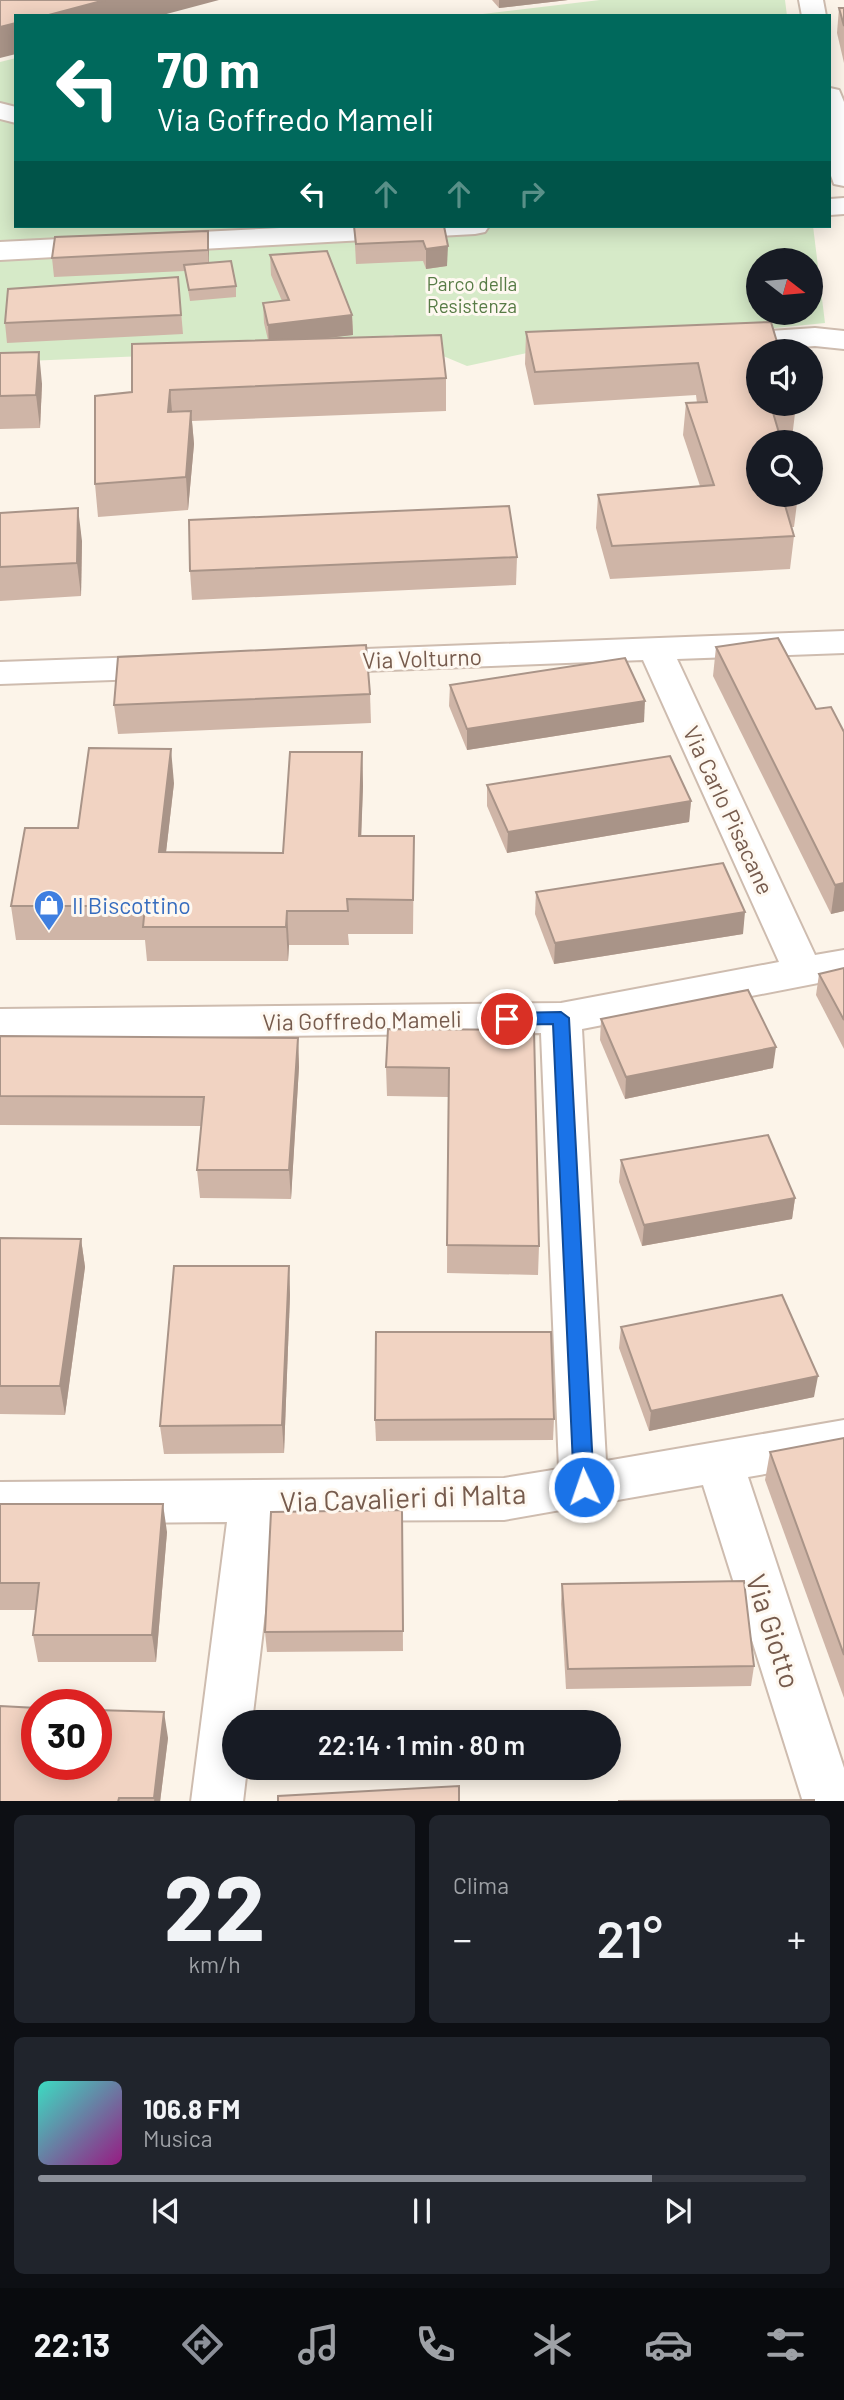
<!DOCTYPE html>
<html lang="it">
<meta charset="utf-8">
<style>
body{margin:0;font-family:Barlow,sans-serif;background:#20242c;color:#f1f3f6;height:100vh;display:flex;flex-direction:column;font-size:26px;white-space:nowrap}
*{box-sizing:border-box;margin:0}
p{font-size:23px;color:#9ea1a6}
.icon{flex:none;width:38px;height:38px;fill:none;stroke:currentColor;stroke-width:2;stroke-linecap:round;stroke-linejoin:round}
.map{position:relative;height:1801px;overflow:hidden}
.panel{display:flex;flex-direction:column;gap:14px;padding:14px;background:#0d0f14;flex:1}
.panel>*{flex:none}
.banner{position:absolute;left:14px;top:14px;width:817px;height:214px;border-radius:0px;box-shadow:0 4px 18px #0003;background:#00695c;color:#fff;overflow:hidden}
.needle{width:46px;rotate:106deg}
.buttons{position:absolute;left:746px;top:248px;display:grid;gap:14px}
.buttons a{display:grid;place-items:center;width:77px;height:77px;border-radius:50%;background:#171b24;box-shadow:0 4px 18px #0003;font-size:35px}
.speed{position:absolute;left:21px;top:1689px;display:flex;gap:14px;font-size:35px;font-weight:700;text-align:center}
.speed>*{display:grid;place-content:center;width:91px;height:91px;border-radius:50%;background:#171b24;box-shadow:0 4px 18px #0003;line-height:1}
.speed .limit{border:10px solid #d22;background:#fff;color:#111}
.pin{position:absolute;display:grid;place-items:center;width:60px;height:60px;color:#fff;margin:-30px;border:4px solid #fff;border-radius:50%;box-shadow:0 2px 7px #0007}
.me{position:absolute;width:77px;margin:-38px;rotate:357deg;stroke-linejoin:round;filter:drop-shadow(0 0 5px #0008)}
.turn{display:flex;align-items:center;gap:24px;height:147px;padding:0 28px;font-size:32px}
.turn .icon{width:91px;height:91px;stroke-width:2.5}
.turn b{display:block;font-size:49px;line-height:60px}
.lanes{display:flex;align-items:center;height:66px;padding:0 28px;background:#0003;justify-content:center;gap:35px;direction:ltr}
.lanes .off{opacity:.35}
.big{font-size:52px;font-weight:600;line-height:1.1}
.panel .widget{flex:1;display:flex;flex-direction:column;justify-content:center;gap:10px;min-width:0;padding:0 24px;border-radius:10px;background:#20242c}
.panel .dial{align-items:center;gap:0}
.dial b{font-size:91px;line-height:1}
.song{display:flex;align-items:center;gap:21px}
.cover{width:84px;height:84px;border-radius:10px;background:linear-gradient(135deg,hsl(170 70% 55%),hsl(310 70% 35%))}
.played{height:7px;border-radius:4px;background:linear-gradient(90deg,#8c9099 80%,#363941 80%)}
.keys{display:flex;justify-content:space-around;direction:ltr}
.heat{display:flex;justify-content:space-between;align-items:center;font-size:38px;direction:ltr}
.panel .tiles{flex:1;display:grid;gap:14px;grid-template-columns:1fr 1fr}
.widget:last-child{grid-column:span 2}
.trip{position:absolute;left:222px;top:1710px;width:399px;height:70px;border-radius:35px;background:#171b24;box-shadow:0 4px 18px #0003;font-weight:600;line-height:70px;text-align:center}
.menu{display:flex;height:112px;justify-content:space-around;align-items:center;background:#090b0e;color:#9ea1a6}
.menu .icon{width:49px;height:49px}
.menu .active{color:#8c9099}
.menu b{font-size:32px;color:#f1f3f6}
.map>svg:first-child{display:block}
.green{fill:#d6eac8;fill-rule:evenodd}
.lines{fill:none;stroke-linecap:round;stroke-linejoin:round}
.street-casing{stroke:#cebcaf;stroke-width:4}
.street{fill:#fff;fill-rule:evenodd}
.wall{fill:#cfb5a7}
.shaded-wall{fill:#a99488}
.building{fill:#f1d3c2;stroke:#a99488;stroke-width:2}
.route{fill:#1a73e8;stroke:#114b97;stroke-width:2}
.labels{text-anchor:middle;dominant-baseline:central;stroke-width:6;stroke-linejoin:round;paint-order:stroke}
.far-park-label{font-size:19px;fill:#577b45;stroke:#fef8f0}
.street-label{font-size:23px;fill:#765b4d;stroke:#fef8f0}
.shop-label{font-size:23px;fill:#366cbe;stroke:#fef8f0;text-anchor:start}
.near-street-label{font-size:28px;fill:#765b4d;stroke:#fef8f0}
</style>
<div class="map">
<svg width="844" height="1802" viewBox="0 0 844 1802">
<rect width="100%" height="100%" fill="#fcf4e9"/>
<g class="green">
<path d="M 600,0 L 785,0 L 787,16 L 466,16 Z"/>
<path d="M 16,58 L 16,226 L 813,226 L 825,323 L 527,353 L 467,366 L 393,335 L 264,351 L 27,361 L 0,356 L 0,62 ZM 758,261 L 810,261 L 810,313 L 758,313 Z"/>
</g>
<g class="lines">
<g class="street-casing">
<g id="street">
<path d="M 799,0 L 823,0 L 826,16 L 802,16 Z"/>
<path d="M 830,88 L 839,90 L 844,102 L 844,186 L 834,184 L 830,173 Z"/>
<path d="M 0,103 L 16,107 L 16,123 L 0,119 Z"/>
<path d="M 844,198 L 844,214 L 830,215 L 830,199 Z"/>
<path d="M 320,226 L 489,226 L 485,232 L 475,234 L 0,260 L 0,242 Z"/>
<path d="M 815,328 L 844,331 L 844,349 L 815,346 L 724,352 L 713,349 L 709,343 L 713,337 L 724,334 Z"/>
<path d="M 844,631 L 844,653 L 677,659 L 815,955 L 844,950 L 844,978 L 582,1029 L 606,1461 L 844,1420 L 844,1460 L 748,1477 L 844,1768 L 844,1802 L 803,1802 L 703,1485 L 504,1520 L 276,1521 L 252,1722 L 234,1722 L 234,1768 L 247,1768 L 243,1802 L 191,1802 L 227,1522 L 0,1524 L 0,1482 L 504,1478 L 559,1469 L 541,1033 L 0,1039 L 0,1009 L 561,1003 L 779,962 L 643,660 L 313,673 L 301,670 L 296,662 L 301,654 L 313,651 Z"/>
<path d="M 169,656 L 181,659 L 186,667 L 181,675 L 169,678 L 0,684 L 0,662 Z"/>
</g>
</g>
<use href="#street" class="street"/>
</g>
<g class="wall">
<path d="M 492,0 L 568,0 L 499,8 Z"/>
<path d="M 839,8 L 844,8 L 844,63 L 837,33 Z"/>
<path d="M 354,226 L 444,226 L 447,266 L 426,269 L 423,261 L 356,264 Z"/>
<path d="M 208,231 L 209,263 L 236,286 L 236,297 L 190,301 L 185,271 L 54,277 L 52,258 Z"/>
<path d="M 270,255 L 352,315 L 353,335 L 325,338 L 446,378 L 446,411 L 192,421 L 194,444 L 188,510 L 98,517 L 95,484 L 132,392 L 268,340 L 264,323 L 263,303 L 282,301 L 271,275 Z"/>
<path d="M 178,277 L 183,334 L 7,343 L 5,323 Z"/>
<path d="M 771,322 L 796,405 L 792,438 L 781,438 L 758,495 L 798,495 L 794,527 L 791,527 L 794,536 L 790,569 L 610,579 L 596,528 L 598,495 L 700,486 L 683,435 L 686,403 L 697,403 L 696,395 L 534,405 L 525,364 L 526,332 Z"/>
<path d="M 0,353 L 42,384 L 40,428 L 0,429 Z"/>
<path d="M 0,513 L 82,541 L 81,596 L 0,601 Z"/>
<path d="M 517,557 L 516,585 L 192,600 L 190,571 Z"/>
<path d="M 716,647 L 816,709 L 844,732 L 844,911 L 831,914 L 713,676 Z"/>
<path d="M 450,685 L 644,722 L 467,750 L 449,706 Z"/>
<path d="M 370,694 L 371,723 L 118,734 L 114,705 Z"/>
<path d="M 362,752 L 363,786 L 361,836 L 414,836 L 413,934 L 348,934 L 349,945 L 289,945 L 288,961 L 147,961 L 145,940 L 16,940 L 11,906 L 78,828 L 174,783 L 166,852 L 283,853 Z"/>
<path d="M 487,785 L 691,801 L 689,822 L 507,853 L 487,806 Z"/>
<path d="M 536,892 L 743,934 L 554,964 L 535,914 Z"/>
<path d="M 844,968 L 844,1049 L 816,995 L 819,974 Z"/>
<path d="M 601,1019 L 773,1068 L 625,1099 L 600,1040 Z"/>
<path d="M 534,1030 L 539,1246 L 538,1275 L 447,1273 L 448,1097 L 387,1096 L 386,1067 Z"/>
<path d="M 0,1036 L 298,1038 L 299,1067 L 291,1199 L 200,1198 L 197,1170 L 201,1126 L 0,1125 Z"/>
<path d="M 621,1160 L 795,1198 L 792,1219 L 642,1246 L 619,1182 Z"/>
<path d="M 0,1238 L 81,1239 L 85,1267 L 65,1415 L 0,1414 Z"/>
<path d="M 289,1266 L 290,1295 L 284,1453 L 164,1454 L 160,1426 Z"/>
<path d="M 621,1327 L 814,1397 L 649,1431 L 619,1348 Z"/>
<path d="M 554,1419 L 553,1440 L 376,1441 L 375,1420 Z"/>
<path d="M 844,1438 L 844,1698 L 765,1480 L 770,1452 Z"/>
<path d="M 0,1504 L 167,1532 L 156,1662 L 38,1662 L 33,1635 L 36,1610 L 0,1610 Z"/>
<path d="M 402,1510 L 403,1651 L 267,1652 L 265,1632 Z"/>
<path d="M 562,1584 L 754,1666 L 751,1686 L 566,1689 L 561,1604 Z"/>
<path d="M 168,1738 L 160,1802 L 0,1802 Z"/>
</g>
<g class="shaded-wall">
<path d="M 105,0 L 219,0 L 159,16 L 45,16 Z"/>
<path d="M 499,0 L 568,0 L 499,8 Z"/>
<path d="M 16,23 L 16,54 L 0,58 L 0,27 Z"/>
<path d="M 208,231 L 209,251 L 209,269 L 208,250 Z"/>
<path d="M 448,246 L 447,266 L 426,269 L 426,249 Z"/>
<path d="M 352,315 L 353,335 L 269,345 L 268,325 Z"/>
<path d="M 39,352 L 42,384 L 40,428 L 36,395 Z"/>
<path d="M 170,390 L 173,422 L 168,412 Z"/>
<path d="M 191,411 L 194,444 L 188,510 L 186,477 Z"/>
<path d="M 78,508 L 82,541 L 81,596 L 77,563 Z"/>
<path d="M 645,701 L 644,722 L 467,750 L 467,729 Z"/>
<path d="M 171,749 L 174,783 L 162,887 L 159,852 Z"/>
<path d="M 362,752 L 363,786 L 360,870 L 359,836 Z"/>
<path d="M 691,801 L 689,822 L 507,853 L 508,832 Z"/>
<path d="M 844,883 L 844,911 L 831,914 L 835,885 Z"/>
<path d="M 287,911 L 289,945 L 288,961 L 286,927 Z"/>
<path d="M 745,912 L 743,934 L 554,964 L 555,943 Z"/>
<path d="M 298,1038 L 299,1067 L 291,1199 L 289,1170 Z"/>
<path d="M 776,1047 L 773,1068 L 625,1099 L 626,1077 Z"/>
<path d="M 795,1198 L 792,1219 L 642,1246 L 644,1225 Z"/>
<path d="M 81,1239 L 85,1267 L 65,1415 L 60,1386 Z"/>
<path d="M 289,1266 L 290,1295 L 284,1453 L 282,1425 Z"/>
<path d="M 818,1376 L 814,1397 L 649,1431 L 651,1411 Z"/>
<path d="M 163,1504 L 167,1532 L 156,1662 L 152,1635 Z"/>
<path d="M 164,1712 L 168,1738 L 160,1802 L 154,1802 Z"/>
</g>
<g class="building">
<path d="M 0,0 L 105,0 L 45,16 L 16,16 L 16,23 L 0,27 Z"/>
<path d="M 839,8 L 844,8 L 844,26 Z"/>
<path d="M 354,226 L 444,226 L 448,246 L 426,249 L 423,241 L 356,244 Z"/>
<path d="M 208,231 L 208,250 L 52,258 L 55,237 Z"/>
<path d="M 327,251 L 352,315 L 268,325 L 263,303 L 289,300 L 270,255 Z"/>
<path d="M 231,261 L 236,286 L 189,290 L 184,265 Z"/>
<path d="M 178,277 L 181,315 L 5,323 L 8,289 Z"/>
<path d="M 771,322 L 780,352 L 758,352 L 758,404 L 796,405 L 771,406 L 782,443 L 758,443 L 758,495 L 782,495 L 794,536 L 612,546 L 598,495 L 714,485 L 686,403 L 707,402 L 698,363 L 535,372 L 526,332 Z"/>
<path d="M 441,335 L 446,378 L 170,390 L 168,412 L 191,411 L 186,477 L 95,484 L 95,396 L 132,392 L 132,344 Z"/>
<path d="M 39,352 L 36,395 L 0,396 L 0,353 Z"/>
<path d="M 509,506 L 517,557 L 190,571 L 189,520 Z"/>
<path d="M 78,508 L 77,563 L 0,567 L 0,513 Z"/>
<path d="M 778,638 L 816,709 L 831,707 L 844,732 L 844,883 L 835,885 L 716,647 Z"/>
<path d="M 366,645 L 370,694 L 114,705 L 118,657 Z"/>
<path d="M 625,658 L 645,701 L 467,729 L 450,685 Z"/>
<path d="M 89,748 L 171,749 L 159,852 L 283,853 L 290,752 L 362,752 L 359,836 L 414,836 L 413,900 L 347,899 L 348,911 L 287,911 L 286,927 L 143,927 L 145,906 L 11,906 L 25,828 L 78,828 Z"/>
<path d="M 670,756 L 691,801 L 508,832 L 487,785 Z"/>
<path d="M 723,863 L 745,912 L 555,943 L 536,892 Z"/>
<path d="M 844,968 L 844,1020 L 819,974 Z"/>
<path d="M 748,990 L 776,1047 L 626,1077 L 601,1019 Z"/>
<path d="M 388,1029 L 534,1030 L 539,1246 L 447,1245 L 449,1068 L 386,1067 Z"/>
<path d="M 0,1036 L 298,1038 L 289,1170 L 197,1170 L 204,1097 L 0,1096 Z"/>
<path d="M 768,1135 L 795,1198 L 644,1225 L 621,1160 Z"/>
<path d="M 0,1238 L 81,1239 L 60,1386 L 0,1386 Z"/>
<path d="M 174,1266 L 289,1266 L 282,1425 L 160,1426 Z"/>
<path d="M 782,1295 L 818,1376 L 651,1411 L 621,1327 Z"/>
<path d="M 376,1332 L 551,1332 L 554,1419 L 375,1420 Z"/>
<path d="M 844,1438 L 844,1655 L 770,1452 Z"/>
<path d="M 0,1504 L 163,1504 L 152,1635 L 33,1635 L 39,1583 L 0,1583 Z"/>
<path d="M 402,1510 L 403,1631 L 265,1632 L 271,1512 Z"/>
<path d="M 744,1581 L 754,1666 L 568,1669 L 562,1584 Z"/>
<path d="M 0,1706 L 37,1708 L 37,1764 L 96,1764 L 96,1710 L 164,1712 L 154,1798 L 119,1798 L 118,1802 L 0,1802 Z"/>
<path d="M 459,1786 L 459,1802 L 278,1802 L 278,1796 Z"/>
<path d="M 814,1800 L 814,1802 L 619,1802 L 619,1801 Z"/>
</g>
<path class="route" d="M 561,1012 L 569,1018 L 594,1487 L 591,1493 L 584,1495 L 577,1493 L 574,1487 L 553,1024 L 507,1025 L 499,1019 L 507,1013 Z"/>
<defs>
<g id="shop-pin" transform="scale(1.575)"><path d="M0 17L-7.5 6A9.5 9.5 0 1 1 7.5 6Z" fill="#3f7fe0" stroke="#fef8f0"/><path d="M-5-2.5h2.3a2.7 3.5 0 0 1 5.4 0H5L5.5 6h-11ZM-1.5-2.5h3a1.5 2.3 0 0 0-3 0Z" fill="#fff"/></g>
</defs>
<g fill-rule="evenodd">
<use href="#shop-pin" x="49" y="905"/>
</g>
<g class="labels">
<g class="far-park-label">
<text x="472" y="283">Parco della<tspan x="472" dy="22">Resistenza</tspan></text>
</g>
<g class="street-label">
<text transform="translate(422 658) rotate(-2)">Via Volturno</text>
<text transform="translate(729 810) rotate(65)">Via Carlo Pisacane</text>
<text transform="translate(362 1020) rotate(-1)">Via Goffredo Mameli</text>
</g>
<g class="shop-label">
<text x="72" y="905">Il Biscottino</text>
</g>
<g class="near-street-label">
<text transform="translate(403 1497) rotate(-2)">Via Cavalieri di Malta</text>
<text transform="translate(774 1631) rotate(72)">Via Giotto</text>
</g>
</g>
</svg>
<div class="buttons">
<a><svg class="needle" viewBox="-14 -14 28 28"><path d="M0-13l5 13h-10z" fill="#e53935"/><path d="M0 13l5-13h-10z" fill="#9ea1a6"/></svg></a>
<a><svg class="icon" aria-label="sound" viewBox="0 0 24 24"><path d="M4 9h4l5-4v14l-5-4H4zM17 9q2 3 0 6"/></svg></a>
<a><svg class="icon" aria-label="search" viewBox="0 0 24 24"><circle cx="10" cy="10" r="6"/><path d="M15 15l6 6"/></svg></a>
</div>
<div class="speed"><div class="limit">30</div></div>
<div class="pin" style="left:507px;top:1019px;background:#d93025"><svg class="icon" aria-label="arrive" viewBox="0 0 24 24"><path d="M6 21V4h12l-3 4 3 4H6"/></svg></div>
<svg class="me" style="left:584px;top:1487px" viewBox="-20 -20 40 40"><circle r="17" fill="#1a73e8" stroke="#fff" stroke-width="3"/><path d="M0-11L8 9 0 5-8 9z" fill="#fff"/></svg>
<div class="trip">22:14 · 1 min · 80 m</div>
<div class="banner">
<div class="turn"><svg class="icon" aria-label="left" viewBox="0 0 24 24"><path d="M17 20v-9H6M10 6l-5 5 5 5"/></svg><div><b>70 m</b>Via Goffredo Mameli</div></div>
<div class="lanes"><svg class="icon" aria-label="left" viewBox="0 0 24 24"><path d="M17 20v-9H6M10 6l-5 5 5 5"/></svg><svg class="icon off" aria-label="ahead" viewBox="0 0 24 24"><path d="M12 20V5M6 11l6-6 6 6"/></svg><svg class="icon off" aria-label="ahead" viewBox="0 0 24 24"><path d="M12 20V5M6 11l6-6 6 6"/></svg><svg class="icon off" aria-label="right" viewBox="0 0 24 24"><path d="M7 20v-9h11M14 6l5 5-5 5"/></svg></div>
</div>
</div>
<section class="panel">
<div class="tiles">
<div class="widget dial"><b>22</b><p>km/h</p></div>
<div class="widget"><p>Clima</p>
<div class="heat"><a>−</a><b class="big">21°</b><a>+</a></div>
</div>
<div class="widget">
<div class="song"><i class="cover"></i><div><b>106.8 FM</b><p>Musica</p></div></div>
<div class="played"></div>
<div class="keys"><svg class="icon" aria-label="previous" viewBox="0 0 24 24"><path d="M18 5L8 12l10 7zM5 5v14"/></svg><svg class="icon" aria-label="pause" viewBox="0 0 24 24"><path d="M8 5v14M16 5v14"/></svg><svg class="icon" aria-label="next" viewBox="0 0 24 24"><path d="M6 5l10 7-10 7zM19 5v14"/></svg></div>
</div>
</div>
</section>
<nav class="menu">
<b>22:13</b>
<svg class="icon active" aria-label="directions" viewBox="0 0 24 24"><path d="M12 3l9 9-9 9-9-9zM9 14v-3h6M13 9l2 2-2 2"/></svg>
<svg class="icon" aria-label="music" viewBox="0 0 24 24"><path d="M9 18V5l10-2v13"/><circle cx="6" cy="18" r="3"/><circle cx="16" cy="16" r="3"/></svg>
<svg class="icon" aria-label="phone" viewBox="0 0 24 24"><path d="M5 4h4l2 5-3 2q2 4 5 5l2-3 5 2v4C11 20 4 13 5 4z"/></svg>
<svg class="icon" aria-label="climate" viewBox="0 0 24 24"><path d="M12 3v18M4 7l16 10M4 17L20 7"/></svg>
<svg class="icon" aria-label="car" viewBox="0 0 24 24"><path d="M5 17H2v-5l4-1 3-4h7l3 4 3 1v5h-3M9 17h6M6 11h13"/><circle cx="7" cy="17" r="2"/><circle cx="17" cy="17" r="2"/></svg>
<svg class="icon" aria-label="filters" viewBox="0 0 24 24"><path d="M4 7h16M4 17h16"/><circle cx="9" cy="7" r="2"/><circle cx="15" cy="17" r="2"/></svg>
</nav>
